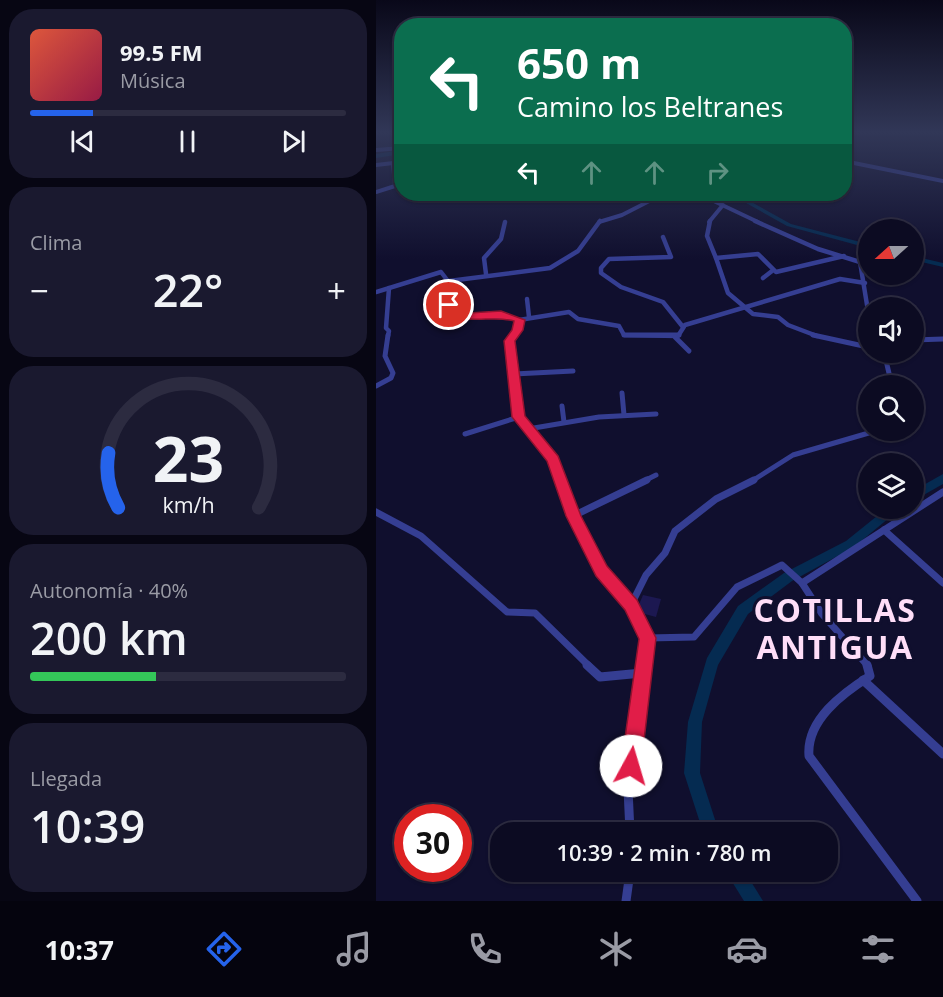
<!DOCTYPE html>
<html lang="es">
<meta charset="utf-8">
<style>
body{margin:0;font-family:"Open Sans",sans-serif;background:#1a192f;color:#f1f3f6;height:100vh;display:flex;flex-direction:column;font-size:22px;white-space:nowrap}
*{box-sizing:border-box;margin:0}
p{font-size:20px;color:#9a9ba5}
.icon{flex:none;width:33px;height:33px;fill:none;stroke:currentColor;stroke-width:2;stroke-linecap:round;stroke-linejoin:round}
.map{position:relative;flex:1;overflow:hidden}
.sheet{display:flex;flex-direction:column;gap:9px;padding:9px;background:#070613;width:376px}
.sheet>*{flex:none}
.banner{position:absolute;left:18px;top:18px;width:458px;height:183px;border-radius:24px;box-shadow:0 2px 4px #0004,0 0 0 2px #2c2b40;background:#0b6e4f;color:#fff;overflow:hidden}
.needle{width:39px;rotate:249deg}
.fabs{position:absolute;left:482px;top:219px;display:grid;gap:12px}
.fabs a{display:grid;place-items:center;width:66px;height:66px;border-radius:50%;background:#0c0b22;box-shadow:0 2px 4px #0004,0 0 0 2px #2c2b40;font-size:30px}
.speed{position:absolute;left:18px;top:804px;display:flex;gap:12px;font-size:30px;font-weight:700;text-align:center}
.speed>*{display:grid;place-content:center;width:78px;height:78px;border-radius:50%;background:#0c0b22;box-shadow:0 2px 4px #0004,0 0 0 2px #2c2b40;line-height:1}
.speed .limit{border:9px solid #d22;background:#fff;color:#111}
.pin{position:absolute;display:grid;place-items:center;width:51px;height:51px;color:#fff;margin:-26px;border:3px solid #fff;border-radius:50%;box-shadow:0 2px 6px #0007}
.me{position:absolute;width:66px;margin:-33px;rotate:6deg;stroke-linejoin:round;filter:drop-shadow(0 0 4px #0008)}
.turn{display:flex;align-items:center;gap:21px;height:126px;padding:0 24px;font-size:27px}
.turn .icon{width:78px;height:78px;stroke-width:2.5}
.turn b{display:block;font-size:42px;line-height:51px}
.lanes{display:flex;align-items:center;height:57px;padding:0 24px;background:#0003;justify-content:center;gap:30px;direction:ltr}
.lanes .off{opacity:.35}
.big{font-size:45px;font-weight:600;line-height:1.1}
.sheet .widget{flex:1;display:flex;flex-direction:column;justify-content:center;gap:9px;min-width:0;padding:0 21px;border-radius:24px;background:#1a192f}
.sheet .dial{align-items:center;gap:0}
.dial svg{height:156px;overflow:visible;fill:none;stroke:#2c2b40;stroke-width:7;stroke-linecap:round;text-anchor:middle}
.dial text{fill:#f1f3f6;stroke:none}
.song{display:flex;align-items:center;gap:18px}
.cover{width:72px;height:72px;border-radius:9px;background:linear-gradient(135deg,hsl(10 70% 55%),hsl(340 70% 35%))}
.played{height:6px;border-radius:3px;background:linear-gradient(90deg,#2563eb 20%,#2c2b40 20%)}
.keys{display:flex;justify-content:space-around;direction:ltr}
.heat{display:flex;justify-content:space-between;align-items:center;font-size:33px;direction:ltr}
.charge{height:9px;border-radius:4px;background:linear-gradient(90deg,#34c759 40%,#2c2b40 0)}
.trip{position:absolute;left:114px;top:822px;width:348px;height:60px;border-radius:24px;background:#0c0b22;box-shadow:0 2px 4px #0004,0 0 0 2px #2c2b40;font-weight:600;line-height:60px;text-align:center}
.dock{display:flex;height:96px;justify-content:space-around;align-items:center;background:#05040e;color:#9a9ba5}
.dock .icon{width:42px;height:42px}
.dock .selected{color:#2563eb}
.dock b{font-size:27px;color:#f1f3f6}
main{display:flex;flex:1;min-height:0}
.map>svg:first-child{display:block}
.lines{fill:none;stroke-linecap:round;stroke-linejoin:round}
.river{fill:#052b51;fill-rule:evenodd}
.building{fill:#1c1851}
.street-far4{stroke:#353e92;stroke-width:4}
.street-far3{stroke:#353e92;stroke-width:4.5}
.street-far2{stroke:#353e92;stroke-width:5}
.street-far1{stroke:#353e92;stroke-width:7}
.street{stroke:#353e92;stroke-width:9}
.route{fill:#e11d48;stroke:#92132f;stroke-width:1.5}
.labels{text-anchor:middle;dominant-baseline:central;stroke-width:6;stroke-linejoin:round;paint-order:stroke}
.near-district-label{font-size:32px;font-weight:bold;letter-spacing:1.5px;fill:#ffdef8;stroke:#100f2e}
</style>
<main>
<section class="sheet">
<div class="widget">
<div class="song"><i class="cover"></i><div><b>99.5 FM</b><p>Música</p></div></div>
<div class="played"></div>
<div class="keys"><svg class="icon" aria-label="previous" viewBox="0 0 24 24"><path d="M18 5L8 12l10 7zM5 5v14"/></svg><svg class="icon" aria-label="pause" viewBox="0 0 24 24"><path d="M8 5v14M16 5v14"/></svg><svg class="icon" aria-label="next" viewBox="0 0 24 24"><path d="M6 5l10 7-10 7zM19 5v14"/></svg></div>
</div>
<div class="widget"><p>Clima</p>
<div class="heat"><a>−</a><b class="big">22°</b><a>+</a></div>
</div>
<div class="widget dial"><svg viewBox="0 0 100 80">
<path d="M14 69A42 42 0 1 1 86 69"/>
<path d="M14 69A42 42 0 0 1 9 41" stroke="#2563eb"/>
<text x="50" y="56" font-size="32" font-weight="700">23</text>
<text x="50" y="72" font-size="11">km/h</text>
</svg></div>
<div class="widget"><p>Autonomía · 40%</p><b class="big">200 km</b><div class="charge"></div></div>
<div class="widget"><p>Llegada</p><b class="big">10:39</b></div>
</section>
<div class="map">
<svg width="567" height="901" viewBox="0 0 567 901">
<rect width="100%" height="100%" fill="#100f2e"/>
<g class="lines">
<g class="river">
<path d="M 26,150 L 26,154 L 0,158 L 0,154 Z"/>
<path d="M 354,194 L 361,194 L 415,224 L 492,244 L 492,248 L 411,226 Z"/>
<path d="M 537,256 L 567,263 L 567,267 L 537,260 Z"/>
<path d="M 567,474 L 567,484 L 537,501 L 537,491 Z"/>
<path d="M 511,508 L 525,508 L 478,547 L 416,581 L 372,614 L 342,665 L 326,722 L 324,773 L 343,832 L 327,832 L 308,773 L 312,722 L 331,658 L 362,606 L 408,573 L 470,541 Z"/>
<path d="M 350,872 L 369,872 L 387,901 L 368,901 Z"/>
</g>
</g>
<path class="building" d="M 267,595 L 285,599 L 280,617 L 265,613 L 262,607 Z"/>
<g class="lines">
<g class="street-far4">
<path d="M 0,150 L 26,148"/>
<path d="M 468,161 L 567,181"/>
<path d="M 0,165 L 26,162"/>
<path d="M 0,192 L 19,186 L 17,163"/>
<path d="M 323,194 L 382,222"/>
<path d="M 223,222 L 246,215 L 287,194"/>
<path d="M 333,222 L 347,205"/>
</g>
<g class="street-far3">
<path d="M 334,221 L 331,236 L 340,258"/>
<path d="M 379,221 L 442,249 L 484,262 L 492,311"/>
<path d="M 287,237 L 295,257 L 233,259 L 225,268 L 225,273 L 245,287 L 287,302 L 307,327"/>
<path d="M 110,274 L 108,258 L 125,239 L 129,222"/>
<path d="M 387,278 L 396,271"/>
<path d="M 73,281 L 174,268 L 202,251 L 224,221"/>
<path d="M 0,292 L 65,272 L 75,285 L 73,305 C 94,323 119,312 143,320 L 142,330 L 137,336"/>
<path d="M 151,299 L 153,317"/>
<path d="M 143,320 L 193,312 L 202,319 L 243,326 L 248,335 L 302,336 L 309,325 L 464,279 L 489,283"/>
<path d="M 12,336 L 13,331 L 10,328 L 13,288"/>
<path d="M 441,336 L 412,325 L 402,317 L 377,314 L 352,293 L 340,258 L 382,254 L 400,272 L 468,256"/>
</g>
<g class="street-far2">
<path d="M 139,335 L 134,341 L 143,417 L 177,459 L 185,481"/>
<path d="M 248,335 L 303,335"/>
<path d="M 437,335 L 492,347"/>
<path d="M 299,337 L 313,351"/>
<path d="M 537,340 L 567,339"/>
<path d="M 508,352 L 516,386"/>
<path d="M 138,374 L 197,371"/>
<path d="M 0,386 L 15,378 L 17,373 L 9,356 L 12,335"/>
<path d="M 246,393 L 248,415"/>
<path d="M 186,406 L 188,422"/>
<path d="M 152,429 L 223,417 L 280,414"/>
<path d="M 89,434 L 143,417"/>
<path d="M 268,481 L 280,475"/>
<path d="M 376,481 L 417,455 L 503,430"/>
</g>
<g class="street-far1">
<path d="M 184,480 L 197,516 L 225,571 L 255,605 L 272,638 L 268,666"/>
<path d="M 0,512 L 45,536 L 131,612 L 159,613 L 213,666"/>
<path d="M 197,516 L 271,480"/>
<path d="M 508,530 L 567,583"/>
<path d="M 426,583 L 567,492"/>
<path d="M 255,605 L 270,575 L 289,553 L 299,531 L 340,499 L 378,480"/>
<path d="M 272,638 L 318,637 L 361,587 L 406,565 L 426,583 L 446,614 L 492,666"/>
</g>
<g class="street">
<path d="M 211,665 L 224,677 L 266,673"/>
<path d="M 491,665 L 494,676 C 467,693 430,720 433,756 L 541,901"/>
<path d="M 487,680 L 567,754"/>
<path d="M 254,832 L 252,789 L 268,665"/>
<path d="M 250,901 L 254,872"/>
</g>
</g>
<linearGradient id="sky" x2="0" y2="1"><stop stop-color="#090819"/><stop offset="0.51" stop-color="#313757"/><stop offset="1" stop-color="#313757" stop-opacity="0"/></linearGradient>
<rect width="567" height="259" fill="url(#sky)"/>
<path class="route" d="M 73,302 L 93,313 L 125,311 L 149,320 L 147,330 L 139,341 L 149,416 L 182,456 L 205,516 L 231,566 L 261,600 L 280,638 L 265,766 L 262,773 L 255,776 L 248,773 L 245,766 L 263,639 L 249,610 L 220,576 L 190,516 L 171,461 L 136,417 L 128,341 L 136,330 L 138,321 C 114,314 87,328 69,308 L 69,303 Z"/>
<g class="labels">
<g class="near-district-label">
<text x="459" y="609">COTILLAS<tspan x="459" dy="37">ANTIGUA</tspan></text>
</g>
</g>
</svg>
<div class="fabs">
<a><svg class="needle" viewBox="-14 -14 28 28"><path d="M0-13l5 13h-10z" fill="#e53935"/><path d="M0 13l5-13h-10z" fill="#9a9ba5"/></svg></a>
<a><svg class="icon" aria-label="sound" viewBox="0 0 24 24"><path d="M4 9h4l5-4v14l-5-4H4zM17 9q2 3 0 6"/></svg></a>
<a><svg class="icon" aria-label="search" viewBox="0 0 24 24"><circle cx="10" cy="10" r="6"/><path d="M15 15l6 6"/></svg></a>
<a><svg class="icon" aria-label="layers" viewBox="0 0 24 24"><path d="M12 4l9 5-9 5-9-5zM3 14l9 5 9-5"/></svg></a>
</div>
<div class="speed"><div class="limit">30</div></div>
<div class="pin" style="left:73px;top:305px;background:#d93025"><svg class="icon" aria-label="arrive" viewBox="0 0 24 24"><path d="M6 21V4h12l-3 4 3 4H6"/></svg></div>
<svg class="me" style="left:255px;top:766px" viewBox="-20 -20 40 40"><circle r="19" fill="#fff"/><path d="M0-13L10 11 0 6-10 11z" fill="#e11d48"/></svg>
<div class="trip">10:39 · 2 min · 780 m</div>
<div class="banner">
<div class="turn"><svg class="icon" aria-label="left" viewBox="0 0 24 24"><path d="M17 20v-9H6M10 6l-5 5 5 5"/></svg><div><b>650 m</b>Camino los Beltranes</div></div>
<div class="lanes"><svg class="icon" aria-label="left" viewBox="0 0 24 24"><path d="M17 20v-9H6M10 6l-5 5 5 5"/></svg><svg class="icon off" aria-label="ahead" viewBox="0 0 24 24"><path d="M12 20V5M6 11l6-6 6 6"/></svg><svg class="icon off" aria-label="ahead" viewBox="0 0 24 24"><path d="M12 20V5M6 11l6-6 6 6"/></svg><svg class="icon off" aria-label="right" viewBox="0 0 24 24"><path d="M7 20v-9h11M14 6l5 5-5 5"/></svg></div>
</div>
</div>
</main>
<nav class="dock">
<b>10:37</b>
<svg class="icon selected" aria-label="directions" viewBox="0 0 24 24"><path d="M12 3l9 9-9 9-9-9zM9 14v-3h6M13 9l2 2-2 2"/></svg>
<svg class="icon" aria-label="music" viewBox="0 0 24 24"><path d="M9 18V5l10-2v13"/><circle cx="6" cy="18" r="3"/><circle cx="16" cy="16" r="3"/></svg>
<svg class="icon" aria-label="phone" viewBox="0 0 24 24"><path d="M5 4h4l2 5-3 2q2 4 5 5l2-3 5 2v4C11 20 4 13 5 4z"/></svg>
<svg class="icon" aria-label="climate" viewBox="0 0 24 24"><path d="M12 3v18M4 7l16 10M4 17L20 7"/></svg>
<svg class="icon" aria-label="car" viewBox="0 0 24 24"><path d="M5 17H2v-5l4-1 3-4h7l3 4 3 1v5h-3M9 17h6M6 11h13"/><circle cx="7" cy="17" r="2"/><circle cx="17" cy="17" r="2"/></svg>
<svg class="icon" aria-label="filters" viewBox="0 0 24 24"><path d="M4 7h16M4 17h16"/><circle cx="9" cy="7" r="2"/><circle cx="15" cy="17" r="2"/></svg>
</nav>
